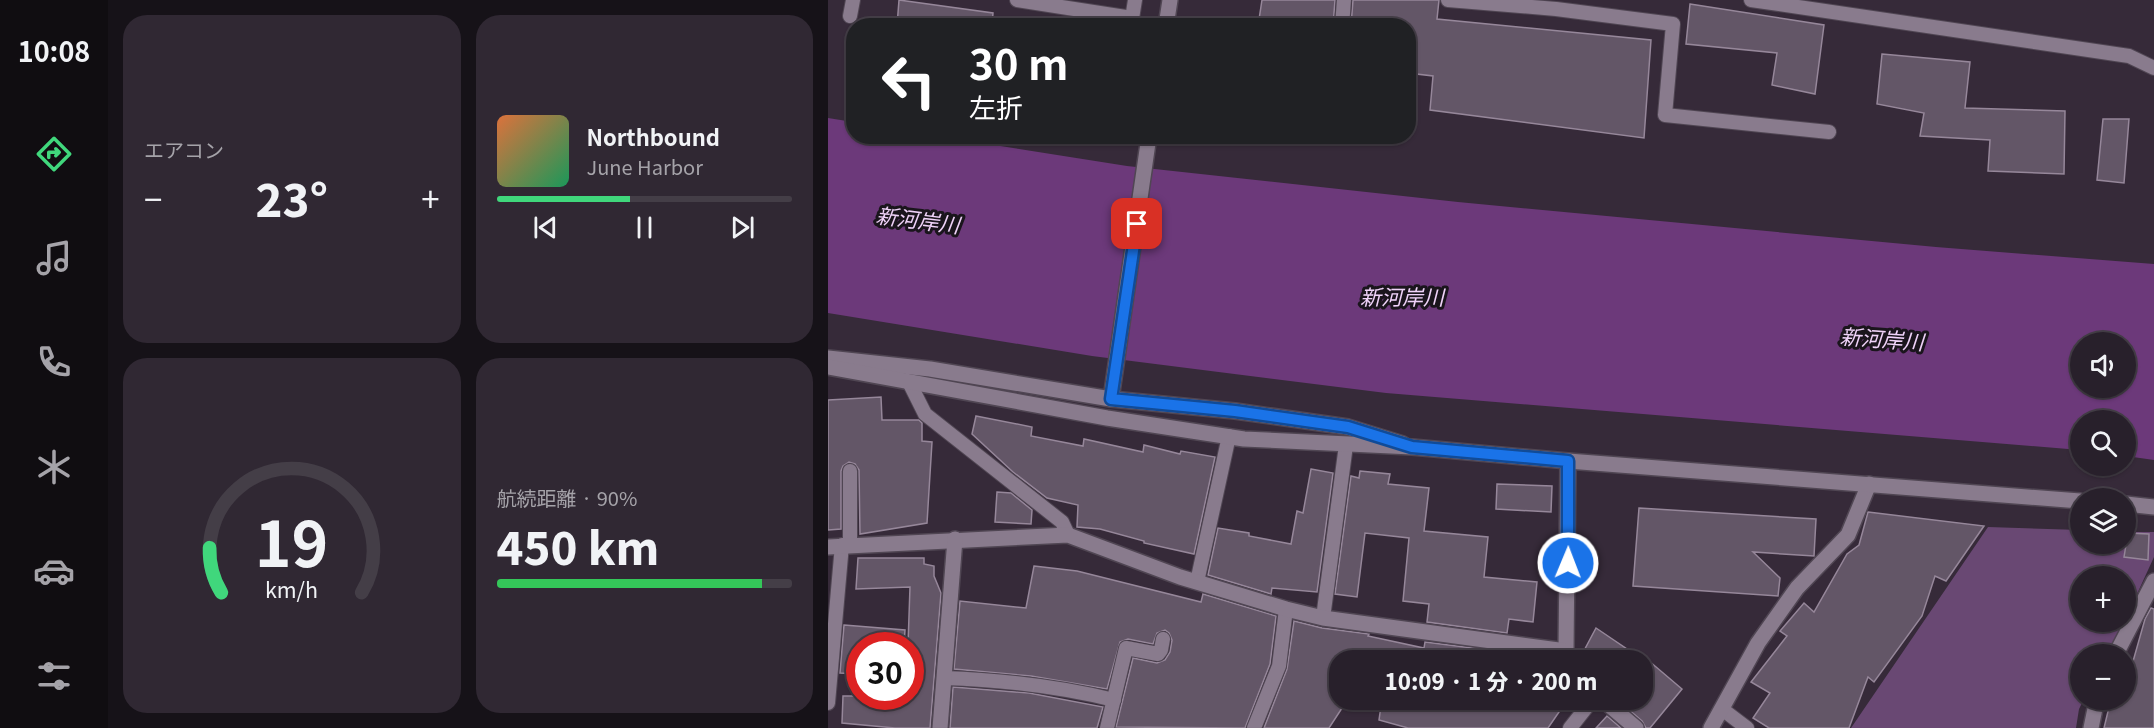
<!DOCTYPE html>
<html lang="ja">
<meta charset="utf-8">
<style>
body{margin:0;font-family:Georgia,"Noto Sans JP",serif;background:#302833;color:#f1f3f6;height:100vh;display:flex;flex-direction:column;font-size:22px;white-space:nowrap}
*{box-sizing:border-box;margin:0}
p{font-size:20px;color:#a5a3a9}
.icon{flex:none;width:33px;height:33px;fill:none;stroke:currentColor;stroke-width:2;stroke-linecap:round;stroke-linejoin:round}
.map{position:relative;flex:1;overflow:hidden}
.sheet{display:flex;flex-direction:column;gap:15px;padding:15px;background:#161218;width:720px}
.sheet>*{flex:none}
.banner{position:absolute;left:18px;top:18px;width:570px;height:126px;border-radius:24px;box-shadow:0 2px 4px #0004,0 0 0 2px #443e47;background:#202124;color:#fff;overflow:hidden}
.tools{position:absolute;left:1242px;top:332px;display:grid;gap:12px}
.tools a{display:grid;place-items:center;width:66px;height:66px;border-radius:50%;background:#28202b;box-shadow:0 2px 4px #0004,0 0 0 2px #443e47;font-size:30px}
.speed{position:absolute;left:18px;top:632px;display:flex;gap:12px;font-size:30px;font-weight:700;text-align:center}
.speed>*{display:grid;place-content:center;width:78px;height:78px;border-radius:50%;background:#28202b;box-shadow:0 2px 4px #0004,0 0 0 2px #443e47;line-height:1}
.speed .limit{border:9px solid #d22;background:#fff;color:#111}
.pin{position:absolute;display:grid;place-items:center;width:51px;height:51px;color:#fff;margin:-26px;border-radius:12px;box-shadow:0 3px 9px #0006}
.me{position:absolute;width:66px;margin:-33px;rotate:1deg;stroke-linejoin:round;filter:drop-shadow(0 0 4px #0008)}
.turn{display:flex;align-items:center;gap:21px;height:126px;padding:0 24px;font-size:27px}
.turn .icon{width:78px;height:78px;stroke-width:2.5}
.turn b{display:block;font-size:42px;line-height:51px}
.big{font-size:45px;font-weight:800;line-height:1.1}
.sheet .tile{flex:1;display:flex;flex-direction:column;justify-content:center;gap:9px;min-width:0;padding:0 21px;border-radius:24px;background:#302833}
.sheet .dial{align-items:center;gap:0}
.dial svg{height:156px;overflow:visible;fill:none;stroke:#443e47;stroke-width:7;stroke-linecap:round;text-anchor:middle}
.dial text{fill:#f1f3f6;stroke:none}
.song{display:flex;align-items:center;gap:18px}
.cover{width:72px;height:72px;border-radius:9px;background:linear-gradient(135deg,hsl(20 70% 55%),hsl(150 70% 35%))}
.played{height:6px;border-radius:3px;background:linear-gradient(90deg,#40d77c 45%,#443e47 45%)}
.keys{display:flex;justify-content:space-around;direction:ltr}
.heat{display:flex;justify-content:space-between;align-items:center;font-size:33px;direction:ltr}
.charge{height:9px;border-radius:4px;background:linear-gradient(90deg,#34c759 90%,#443e47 0)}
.sheet .tiles{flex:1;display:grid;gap:15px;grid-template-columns:repeat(2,1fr)}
.trip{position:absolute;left:501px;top:650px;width:324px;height:60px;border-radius:24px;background:#28202b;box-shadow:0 2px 4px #0004,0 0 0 2px #443e47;font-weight:800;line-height:60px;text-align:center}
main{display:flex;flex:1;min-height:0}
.menu{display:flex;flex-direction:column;width:108px;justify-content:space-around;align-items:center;background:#100d11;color:#a5a3a9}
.menu .icon{width:42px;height:42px}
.menu .selected{color:#40d77c}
.menu b{font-size:27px;color:#f1f3f6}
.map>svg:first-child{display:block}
.green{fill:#694873}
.water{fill:#6c397a;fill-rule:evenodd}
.building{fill:#635667;stroke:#96879a;stroke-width:1.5}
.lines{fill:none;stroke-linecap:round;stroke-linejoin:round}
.lane-casing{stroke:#504653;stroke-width:16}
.street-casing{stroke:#504653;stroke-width:18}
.secondary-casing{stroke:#504653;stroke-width:18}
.lane{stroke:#897b8d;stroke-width:14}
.street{stroke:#897b8d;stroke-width:15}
.secondary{stroke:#897b8d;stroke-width:15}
.route-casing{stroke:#114b97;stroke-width:15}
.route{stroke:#1a73e8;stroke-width:10}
.labels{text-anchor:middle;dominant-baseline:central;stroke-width:6;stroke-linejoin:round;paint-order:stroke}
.water-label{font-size:21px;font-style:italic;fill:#f0d3f9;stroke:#1a151c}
</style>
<main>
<nav class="menu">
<b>10:08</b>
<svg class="icon selected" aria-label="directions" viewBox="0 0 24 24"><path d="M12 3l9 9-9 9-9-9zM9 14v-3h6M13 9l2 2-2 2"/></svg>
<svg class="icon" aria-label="music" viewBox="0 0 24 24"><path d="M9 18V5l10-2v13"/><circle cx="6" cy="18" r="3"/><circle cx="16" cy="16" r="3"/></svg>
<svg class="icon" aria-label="phone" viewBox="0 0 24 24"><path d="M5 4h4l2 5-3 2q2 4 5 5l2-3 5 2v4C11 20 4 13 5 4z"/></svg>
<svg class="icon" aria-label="climate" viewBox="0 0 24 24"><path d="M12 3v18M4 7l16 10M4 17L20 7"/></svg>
<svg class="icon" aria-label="car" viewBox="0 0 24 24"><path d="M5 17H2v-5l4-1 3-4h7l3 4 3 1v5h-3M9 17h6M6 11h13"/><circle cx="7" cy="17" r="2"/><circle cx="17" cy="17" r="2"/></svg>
<svg class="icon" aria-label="filters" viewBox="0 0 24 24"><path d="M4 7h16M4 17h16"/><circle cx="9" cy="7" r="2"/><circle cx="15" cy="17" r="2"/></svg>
</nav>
<section class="sheet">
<div class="tiles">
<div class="tile"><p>エアコン</p>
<div class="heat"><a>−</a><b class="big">23°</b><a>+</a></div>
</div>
<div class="tile">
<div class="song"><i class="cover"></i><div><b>Northbound</b><p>June Harbor</p></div></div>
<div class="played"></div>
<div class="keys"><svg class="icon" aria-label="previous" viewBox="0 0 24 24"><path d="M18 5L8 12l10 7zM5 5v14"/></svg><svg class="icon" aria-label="pause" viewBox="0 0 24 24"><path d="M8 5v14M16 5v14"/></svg><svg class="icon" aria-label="next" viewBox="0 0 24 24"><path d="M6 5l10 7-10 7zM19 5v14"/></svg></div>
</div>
<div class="tile dial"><svg viewBox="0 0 100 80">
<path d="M14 69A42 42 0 1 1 86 69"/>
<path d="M14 69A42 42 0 0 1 8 46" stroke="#40d77c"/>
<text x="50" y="56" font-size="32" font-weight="700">19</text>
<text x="50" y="72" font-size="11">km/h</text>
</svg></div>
<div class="tile"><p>航続距離 · 90%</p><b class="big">450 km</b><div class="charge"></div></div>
</div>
</section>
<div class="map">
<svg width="1326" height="728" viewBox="0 0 1326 728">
<rect width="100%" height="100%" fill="#362a39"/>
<path class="green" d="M 1160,527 L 1252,530 L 1252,543 L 1298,543 L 1298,532 L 1326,532 L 1326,557 L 1298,618 L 1298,576 L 1252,576 L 1252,621 L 1296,621 L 1279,654 L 1252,654 L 1252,699 L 1256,699 L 1251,709 L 1248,728 L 1023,728 Z"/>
<path class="water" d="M 0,118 L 25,122 L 26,136 L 115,137 L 299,166 L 630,202 L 1108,247 L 1326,264 L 1326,460 L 1298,456 L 1298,420 L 1252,420 L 1252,450 L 558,393 L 264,356 L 0,313 ZM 1252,342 L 1298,342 L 1298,387 L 1252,387 Z"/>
<g class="building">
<path d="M 71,0 L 165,13 L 164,26 L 69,26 Z"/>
<path d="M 434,0 L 507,0 L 505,26 L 430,26 Z"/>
<path d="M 525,0 L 611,0 L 609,19 L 823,40 L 816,138 L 602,110 L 605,76 L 580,73 L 580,26 L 523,26 Z"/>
<path d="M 862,4 L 996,25 L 987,94 L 944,85 L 949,53 L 858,44 Z"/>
<path d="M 1054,54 L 1142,62 L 1137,108 L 1237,111 L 1236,174 L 1160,171 L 1162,140 L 1092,136 L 1096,113 L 1049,104 Z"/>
<path d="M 1275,119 L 1301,119 L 1296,183 L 1269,180 Z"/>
<path d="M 53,397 L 54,420 L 91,420 L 94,423 L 94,441 L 104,442 L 99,523 L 32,534 L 31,470 L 27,464 L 21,462 L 15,466 L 13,471 L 13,529 L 0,530 L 0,400 Z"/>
<path d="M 148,416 L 204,427 L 203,436 L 255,446 L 256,439 L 315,452 L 316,445 L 352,454 L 353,451 L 387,457 L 366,554 L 316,543 L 316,541 L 272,529 L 249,527 L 250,505 L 219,498 L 185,472 L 144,434 Z"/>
<path d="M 483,469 L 505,473 L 489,592 L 444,588 L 443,594 L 380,575 L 390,528 L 421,533 L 421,536 L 463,544 L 469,511 L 475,513 Z"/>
<path d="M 532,471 L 562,474 L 560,484 L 601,488 L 596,531 L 660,537 L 656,577 L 709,582 L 705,622 L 681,619 L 679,633 L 599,622 L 601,604 L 575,601 L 581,538 L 537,533 L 529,597 L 507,594 L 523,476 L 531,478 Z"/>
<path d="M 669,484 L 724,486 L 723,512 L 668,509 Z"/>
<path d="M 169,492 L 183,493 L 204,510 L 203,524 L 167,522 Z"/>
<path d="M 811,508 L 988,519 L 986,556 L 925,552 L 952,578 L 950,596 L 805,586 Z"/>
<path d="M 1040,512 L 1156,526 L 1118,581 L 1107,576 L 1094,616 L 1046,682 L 1040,677 L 1021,728 L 941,728 L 925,718 L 942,693 L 923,682 L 959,636 L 952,631 L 976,603 L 986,612 L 1019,554 L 1031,545 Z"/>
<path d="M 1300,533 L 1321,534 L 1320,560 L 1296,557 Z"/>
<path d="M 30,558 L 96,558 L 96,564 L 106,566 L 106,576 L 113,593 L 102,728 L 67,728 L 14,723 L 15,696 L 82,696 L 82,645 L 80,645 L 82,587 L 28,589 Z"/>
<path d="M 206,566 L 249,571 L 373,602 L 375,594 L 448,616 L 442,664 L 417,728 L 288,727 L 305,658 L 329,663 L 337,660 L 342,652 L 344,640 L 341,633 L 337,630 L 329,633 L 325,644 L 300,639 L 292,642 L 279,689 L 203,676 L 126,669 L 132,601 L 198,608 Z"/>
<path d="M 1323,608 L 1326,609 L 1326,728 L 1276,728 L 1283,699 L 1298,699 L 1298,686 L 1317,619 Z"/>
<path d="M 466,621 L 494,628 L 541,634 L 540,636 L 596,648 L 597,642 L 676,652 L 675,660 L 512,660 L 512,699 L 520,699 L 501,728 L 436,728 L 459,669 Z"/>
<path d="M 16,625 L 77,630 L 76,645 L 32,645 L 32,674 L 12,673 Z"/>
<path d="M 768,628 L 814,659 L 814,655 L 854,689 L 822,728 L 818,728 L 814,721 L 792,702 L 795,699 L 814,699 L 814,660 L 751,660 Z"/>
<path d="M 125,687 L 201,693 L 275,707 L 269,728 L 122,728 Z"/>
<path d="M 554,699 L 740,699 L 720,728 L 580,728 L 551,720 Z"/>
<path d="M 779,716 L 793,728 L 768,728 Z"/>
</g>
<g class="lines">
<g class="lane-casing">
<g id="lane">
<path d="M 189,0 L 304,18"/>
<path d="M 620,0 L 728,9 L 845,24 L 837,115 L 1001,132"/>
<path d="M 923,0 L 1301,56 L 1326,68"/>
<path d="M 22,16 L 25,0"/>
<path d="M 303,25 L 307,0"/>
<path d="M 514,26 L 516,0"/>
<path d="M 81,382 L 97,414 L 234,522 L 240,535"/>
<path d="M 22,545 L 22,471"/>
<path d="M 369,582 L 401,436"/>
<path d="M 495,618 L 518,445"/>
<path d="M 116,678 C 174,680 230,686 286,700"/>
<path d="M 0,703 L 14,545"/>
<path d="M 894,709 L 919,728"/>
<path d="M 279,728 L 298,648 L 330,654 L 333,650 L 335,639"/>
<path d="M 426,728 L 451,666 L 458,609"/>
<path d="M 742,728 L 765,699"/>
</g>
</g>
<g class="street-casing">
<g id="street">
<path d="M 338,26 L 342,0"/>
<path d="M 0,358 L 102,369 L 283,399 L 407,411 L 520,427 L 575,444"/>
<path d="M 283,399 L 321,136"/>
<path d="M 740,461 L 738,651 L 742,658"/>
<path d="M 0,547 L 240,535 L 352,577 L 458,609 L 495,618 L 738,651"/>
<path d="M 1288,654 L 1326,581"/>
<path d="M 774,699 L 808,728"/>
<path d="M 112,728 L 127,539"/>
<path d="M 883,728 L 930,643 L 969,588 L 1020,535 L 1041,484"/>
<path d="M 1263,728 L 1269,699"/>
</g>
</g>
<g class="secondary-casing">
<g id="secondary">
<path d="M 0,367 L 279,418 L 416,439 L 584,447 L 740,461 L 1252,501"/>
<path d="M 1298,504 L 1326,507"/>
</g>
</g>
<use href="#lane" class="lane"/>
<use href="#street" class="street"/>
<use href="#secondary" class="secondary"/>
</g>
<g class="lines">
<g class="route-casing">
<path id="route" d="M 309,224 L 283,399 L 407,411 L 520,427 L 584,447 L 740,461 L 740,563"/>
</g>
<use href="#route" class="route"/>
</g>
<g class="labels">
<g class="water-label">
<text transform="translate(90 219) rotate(7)">新河岸川</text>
<text x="574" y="296">新河岸川</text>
<text transform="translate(1054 338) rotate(4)">新河岸川</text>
</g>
</g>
</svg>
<div class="tools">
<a><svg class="icon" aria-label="sound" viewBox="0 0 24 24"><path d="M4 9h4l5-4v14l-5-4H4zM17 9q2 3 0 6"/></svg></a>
<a><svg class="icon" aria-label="search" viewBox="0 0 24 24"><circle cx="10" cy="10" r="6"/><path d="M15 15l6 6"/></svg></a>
<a><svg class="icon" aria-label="layers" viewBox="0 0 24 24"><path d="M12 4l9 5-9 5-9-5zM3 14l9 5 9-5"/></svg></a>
<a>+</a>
<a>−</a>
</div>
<div class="speed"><div class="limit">30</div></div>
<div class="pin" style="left:309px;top:224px;background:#d93025"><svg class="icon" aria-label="arrive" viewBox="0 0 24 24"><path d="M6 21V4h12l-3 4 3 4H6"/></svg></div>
<svg class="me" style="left:740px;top:563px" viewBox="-20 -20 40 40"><circle r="17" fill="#1a73e8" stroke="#fff" stroke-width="3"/><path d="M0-11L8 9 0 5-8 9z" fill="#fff"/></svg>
<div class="trip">10:09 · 1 分 · 200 m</div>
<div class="banner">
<div class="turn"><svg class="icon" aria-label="left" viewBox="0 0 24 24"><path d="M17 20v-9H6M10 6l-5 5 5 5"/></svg><div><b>30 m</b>左折</div></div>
</div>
</div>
</main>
